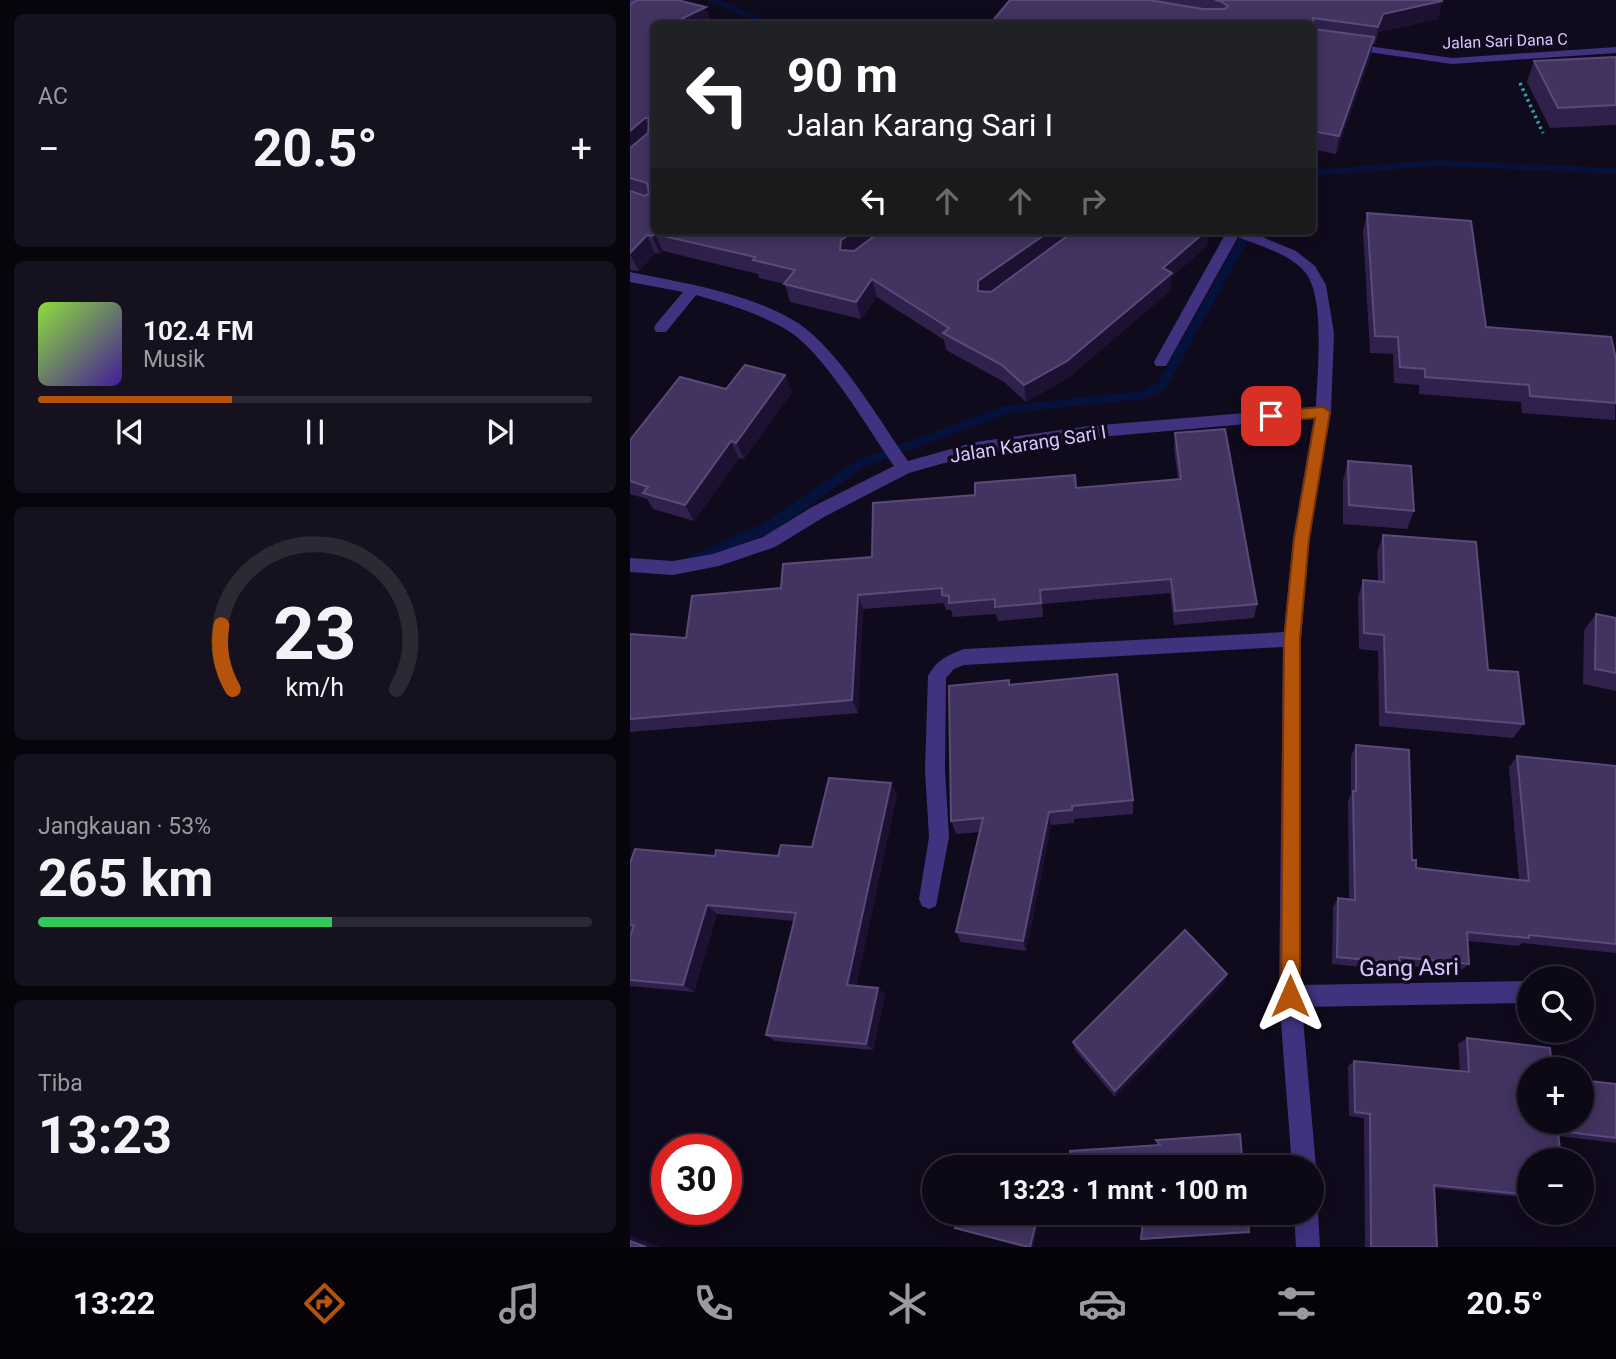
<!DOCTYPE html>
<html lang="id">
<meta charset="utf-8">
<style>
body{margin:0;font-family:Roboto,sans-serif;background:#15111f;color:#f1f3f6;height:100vh;display:flex;flex-direction:column;font-size:26px;white-space:nowrap}
*{box-sizing:border-box;margin:0}
p{font-size:23px;color:#9a9aa1}
.icon{flex:none;width:38px;height:38px;fill:none;stroke:currentColor;stroke-width:2;stroke-linecap:round;stroke-linejoin:round}
.map{position:relative;flex:1;overflow:hidden}
.sheet{display:flex;flex-direction:column;gap:14px;padding:14px;background:#07040c;width:630px}
.sheet>*{flex:none}
.guide{position:absolute;left:21px;top:21px;width:665px;height:214px;border-radius:10px;box-shadow:0 4px 18px #0003,0 0 0 2px #2c2935;background:#202124;color:#fff;overflow:hidden}
.fabs{position:absolute;left:887px;top:966px;display:grid;gap:14px}
.fabs a{display:grid;place-items:center;width:77px;height:77px;border-radius:50%;background:#0c0816;box-shadow:0 4px 18px #0003,0 0 0 2px #2c2935;font-size:35px}
.speed{position:absolute;left:21px;top:1134px;display:flex;gap:14px;font-size:35px;font-weight:700;text-align:center}
.speed>*{display:grid;place-content:center;width:91px;height:91px;border-radius:50%;background:#0c0816;box-shadow:0 4px 18px #0003,0 0 0 2px #2c2935;line-height:1}
.speed .limit{border:10px solid #d22;background:#fff;color:#111}
.pin{position:absolute;display:grid;place-items:center;width:60px;height:60px;color:#fff;margin:-30px;border-radius:14px;box-shadow:0 4px 10px #0006}
.me{position:absolute;width:77px;margin:-38px;rotate:0deg;stroke-linejoin:round;filter:drop-shadow(0 0 5px #0008)}
.turn{display:flex;align-items:center;gap:24px;height:147px;padding:0 21px;font-size:32px}
.turn .icon{width:91px;height:91px;stroke-width:2.5}
.turn b{display:block;font-size:49px;line-height:60px}
.lanes{display:flex;align-items:center;height:66px;padding:0 21px;background:#0003;justify-content:center;gap:35px;direction:ltr}
.lanes .off{opacity:.35}
.big{font-size:52px;font-weight:700;line-height:1.1}
.sheet .tile{flex:1;display:flex;flex-direction:column;justify-content:center;gap:10px;min-width:0;padding:0 24px;border-radius:10px;background:#15111f}
.sheet .dial{align-items:center;gap:0}
.dial svg{height:182px;overflow:visible;fill:none;stroke:#2c2935;stroke-width:7;stroke-linecap:round;text-anchor:middle}
.dial text{fill:#f1f3f6;stroke:none}
.song{display:flex;align-items:center;gap:21px}
.cover{width:84px;height:84px;border-radius:10px;background:linear-gradient(135deg,hsl(90 70% 55%),hsl(260 70% 35%))}
.played{height:7px;border-radius:4px;background:linear-gradient(90deg,#b45309 35%,#2c2935 35%)}
.keys{display:flex;justify-content:space-around;direction:ltr}
.heat{display:flex;justify-content:space-between;align-items:center;font-size:38px;direction:ltr}
.charge{height:10px;border-radius:5px;background:linear-gradient(90deg,#34c759 53%,#2c2935 0)}
.trip{position:absolute;left:292px;top:1155px;width:402px;height:70px;border-radius:35px;background:#0c0816;box-shadow:0 4px 18px #0003,0 0 0 2px #2c2935;font-weight:700;line-height:70px;text-align:center}
.menu{display:flex;height:112px;justify-content:space-around;align-items:center;background:#050309;color:#9a9aa1}
.menu .icon{width:49px;height:49px}
.menu .selected{color:#b45309}
.menu b{font-size:32px;color:#f1f3f6}
main{display:flex;flex:1;min-height:0}
.map>svg:first-child{display:block}
.lines{fill:none;stroke-linecap:round;stroke-linejoin:round}
.stream{fill:#06123b;fill-rule:evenodd}
.path{stroke:#26a9b4;stroke-width:3.5;stroke-dasharray:2.5 3.5;stroke-linecap:butt}
.street{fill:#40327f;fill-rule:evenodd}
.wall{fill:#30214c}
.shaded-wall{fill:#1c1131}
.building{fill:#423360;stroke:#594a79;stroke-width:2}
.route{fill:#b45309;stroke:#753606;stroke-width:2}
.labels{text-anchor:middle;dominant-baseline:central;stroke-width:7;stroke-linejoin:round;paint-order:stroke}
.far-street-label{font-size:16px;fill:#d5c7ff;stroke:#100a1d}
.street-label{font-size:19px;fill:#d5c7ff;stroke:#100a1d}
.near-street-label{font-size:23px;fill:#d5c7ff;stroke:#100a1d}
</style>
<main>
<section class="sheet">
<div class="tile"><p>AC</p>
<div class="heat"><a>−</a><b class="big">20.5°</b><a>+</a></div>
</div>
<div class="tile">
<div class="song"><i class="cover"></i><div><b>102.4 FM</b><p>Musik</p></div></div>
<div class="played"></div>
<div class="keys"><svg class="icon" aria-label="previous" viewBox="0 0 24 24"><path d="M18 5L8 12l10 7zM5 5v14"/></svg><svg class="icon" aria-label="pause" viewBox="0 0 24 24"><path d="M8 5v14M16 5v14"/></svg><svg class="icon" aria-label="next" viewBox="0 0 24 24"><path d="M6 5l10 7-10 7zM19 5v14"/></svg></div>
</div>
<div class="tile dial"><svg viewBox="0 0 100 80">
<path d="M14 69A42 42 0 1 1 86 69"/>
<path d="M14 69A42 42 0 0 1 9 41" stroke="#b45309"/>
<text x="50" y="56" font-size="32" font-weight="700">23</text>
<text x="50" y="72" font-size="11">km/h</text>
</svg></div>
<div class="tile"><p>Jangkauan · 53%</p><b class="big">265 km</b><div class="charge"></div></div>
<div class="tile"><p>Tiba</p><b class="big">13:23</b></div>
</section>
<div class="map">
<svg width="986" height="1247" viewBox="0 0 986 1247">
<rect width="100%" height="100%" fill="#100a1d"/>
<g class="lines">
<g class="stream">
<path d="M 77,0 L 89,0 L 143,24 L 133,24 Z"/>
<path d="M 806,160 L 986,168 L 986,174 L 806,166 L 682,176 L 682,170 Z"/>
<path d="M 613,231 L 623,231 L 535,390 L 514,399 L 379,413 L 234,467 L 144,531 L 65,566 L 55,566 L 53,562 L 55,558 L 134,523 L 226,461 L 374,406 L 512,391 L 527,384 Z"/>
</g>
<path class="path" d="M 890,83 L 913,133"/>
<g class="street">
<path d="M 0,0 L 8,0 L 17,6 L 15,14 L 0,25 L 0,16 L 6,7 L 0,4 Z"/>
<path d="M 682,38 L 822,58 L 986,47 L 986,53 L 822,64 L 682,44 Z"/>
<path d="M 597,231 L 618,231 L 666,251 L 685,266 L 696,285 L 704,333 L 701,412 L 679,539 L 671,639 L 671,985 L 900,981 L 900,1003 L 672,1007 L 686,1167 L 682,1175 L 682,1167 L 662,1167 L 649,996 L 653,647 L 334,665 L 324,669 L 316,678 L 315,770 L 319,837 L 306,906 L 299,909 L 292,906 L 289,899 L 299,837 L 295,770 L 298,676 C 306,660 318,655 334,649 L 654,632 L 663,539 L 684,418 L 459,438 L 346,454 L 279,473 L 194,517 L 145,547 L 89,566 L 43,575 L 0,572 L 0,558 L 43,561 L 83,554 L 133,537 L 182,507 L 264,466 C 239,430 193,351 157,330 C 129,313 97,304 66,295 L 36,332 L 26,332 L 24,328 L 26,324 L 53,292 L 0,282 L 0,272 C 54,283 121,293 168,323 C 208,349 250,421 278,461 L 346,442 L 459,426 L 686,407 C 687,374 696,298 675,272 C 659,253 629,246 608,237 L 536,366 L 526,366 L 524,362 Z"/>
<path d="M 682,1204 L 688,1213 L 690,1247 L 666,1247 L 664,1213 L 682,1213 Z"/>
</g>
</g>
<g class="wall">
<path d="M 47,0 L 24,231 L 579,231 L 577,246 L 541,277 L 541,290 L 438,378 L 396,402 L 374,382 L 316,350 L 314,340 L 247,297 L 231,319 L 160,302 L 155,284 L 129,278 L 128,274 L 33,251 L 30,254 L 25,253 L 9,271 L 0,270 L 0,2 L 1,5 Z"/>
<path d="M 380,0 L 811,0 L 812,1 L 808,19 L 749,32 L 745,44 L 743,44 L 741,55 L 706,154 L 682,149 L 682,24 Z"/>
<path d="M 986,57 L 986,125 L 920,128 L 897,82 L 904,61 Z"/>
<path d="M 737,213 L 856,327 L 986,359 L 985,420 L 892,413 L 891,402 L 789,394 L 789,385 L 764,383 L 763,354 L 740,353 L 733,231 Z"/>
<path d="M 155,375 L 162,392 L 114,459 L 109,458 L 64,521 L 23,509 L 17,499 L 0,494 L 0,440 L 96,389 Z"/>
<path d="M 545,433 L 627,604 L 624,618 L 544,625 L 540,593 L 412,604 L 413,617 L 368,621 L 366,614 L 323,617 L 321,610 L 316,610 L 314,603 L 233,609 L 228,713 L 0,732 L 0,634 L 56,638 L 151,588 L 446,488 L 548,479 L 544,449 Z"/>
<path d="M 718,461 L 784,511 L 777,529 L 713,524 L 713,480 Z"/>
<path d="M 753,535 L 858,670 L 894,724 L 883,738 L 749,726 L 748,651 L 729,649 L 728,597 L 733,580 L 748,581 L 747,552 Z"/>
<path d="M 966,614 L 986,618 L 986,691 L 953,684 L 954,630 Z"/>
<path d="M 380,685 L 503,800 L 503,814 L 444,819 L 444,823 L 421,825 L 396,951 L 331,942 L 326,932 L 350,832 L 326,834 L 321,821 Z"/>
<path d="M 726,745 L 786,868 L 889,880 L 879,767 L 887,756 L 986,766 L 986,953 L 892,943 L 889,946 L 838,941 L 839,964 L 830,971 L 768,965 L 763,970 L 702,964 L 703,907 L 708,898 L 719,900 L 718,801 L 721,795 L 721,756 Z"/>
<path d="M 267,794 L 226,986 L 248,988 L 255,995 L 243,1050 L 145,1041 L 136,1035 L 164,921 L 87,914 L 64,992 L 0,986 L 0,937 L 1,933 L 0,932 L 0,863 L 85,856 L 148,856 L 182,847 Z"/>
<path d="M 597,974 L 594,983 L 485,1097 L 445,1050 L 443,1042 Z"/>
<path d="M 837,1038 L 900,1122 L 986,1084 L 986,1143 L 929,1136 L 900,1160 L 900,1198 L 805,1188 L 807,1247 L 735,1247 L 734,1118 L 719,1116 L 718,1066 L 724,1061 L 830,1071 L 828,1044 Z"/>
<path d="M 330,1213 L 617,1213 L 619,1232 L 510,1240 L 513,1216 L 408,1224 L 403,1247 L 398,1247 Z"/>
</g>
<g class="shaded-wall">
<path d="M 812,1 L 808,19 L 749,32 L 745,44 L 748,27 L 753,14 Z"/>
<path d="M 76,7 L 82,24 L 51,19 Z"/>
<path d="M 744,37 L 741,55 L 706,154 L 709,136 Z"/>
<path d="M 15,118 L 22,136 L 0,156 L 0,131 Z"/>
<path d="M 225,231 L 257,231 L 216,258 L 210,250 L 211,240 Z"/>
<path d="M 420,231 L 446,231 L 350,309 L 348,291 L 348,281 Z"/>
<path d="M 576,231 L 579,231 L 577,246 L 541,277 L 541,290 L 438,378 L 396,402 L 394,385 Z"/>
<path d="M 25,234 L 33,251 L 30,254 L 22,236 Z"/>
<path d="M 17,235 L 25,253 L 9,271 L 0,254 Z"/>
<path d="M 242,279 L 247,297 L 231,319 L 226,302 Z"/>
<path d="M 155,375 L 162,392 L 114,459 L 106,443 Z"/>
<path d="M 101,441 L 109,458 L 64,521 L 55,505 Z"/>
<path d="M 228,595 L 233,609 L 228,713 L 222,700 Z"/>
<path d="M 261,783 L 267,794 L 225,993 L 217,985 Z"/>
<path d="M 419,812 L 421,825 L 396,951 L 393,941 Z"/>
<path d="M 77,905 L 87,914 L 64,992 L 53,985 Z"/>
<path d="M 597,974 L 594,983 L 485,1097 L 485,1091 Z"/>
<path d="M 248,988 L 255,995 L 243,1050 L 236,1044 Z"/>
<path d="M 406,1223 L 408,1224 L 403,1247 L 400,1247 Z"/>
<path d="M 0,1236 L 32,1247 L 16,1247 L 0,1241 Z"/>
</g>
<g class="building">
<path d="M 8,0 L 47,0 L 76,7 L 51,19 L 83,24 L 24,24 L 24,231 L 225,231 L 211,240 L 210,250 L 224,251 L 251,231 L 420,231 L 348,281 L 348,291 L 361,292 L 444,231 L 576,231 L 533,268 L 542,273 L 437,361 L 394,385 L 372,365 L 313,333 L 319,328 L 242,279 L 226,302 L 154,284 L 165,270 L 123,260 L 125,257 L 25,234 L 22,236 L 17,235 L 0,253 L 0,191 L 15,196 L 19,193 L 17,183 L 0,178 L 0,148 L 18,133 L 19,118 L 15,118 L 0,131 L 0,5 Z"/>
<path d="M 380,0 L 519,0 L 573,9 L 595,9 L 598,6 L 590,1 L 585,0 L 811,0 L 812,1 L 753,14 L 748,27 L 683,18 L 684,29 L 744,37 L 709,136 L 682,131 L 682,24 L 360,24 Z"/>
<path d="M 986,57 L 986,105 L 928,108 L 904,61 Z"/>
<path d="M 737,213 L 841,221 L 856,327 L 981,337 L 986,359 L 986,403 L 900,396 L 899,385 L 795,377 L 795,369 L 770,367 L 768,337 L 745,336 Z"/>
<path d="M 115,365 L 155,375 L 106,443 L 101,441 L 55,505 L 13,493 L 18,487 L 0,481 L 0,440 L 50,377 L 96,389 Z"/>
<path d="M 595,429 L 627,604 L 545,611 L 541,579 L 410,590 L 411,603 L 365,607 L 365,599 L 319,603 L 319,596 L 312,595 L 312,588 L 228,595 L 222,700 L 0,719 L 0,634 L 56,638 L 62,596 L 151,588 L 153,564 L 242,557 L 243,503 L 345,495 L 345,483 L 445,475 L 446,488 L 551,479 L 545,433 Z"/>
<path d="M 718,461 L 781,466 L 784,511 L 719,505 Z"/>
<path d="M 753,535 L 846,542 L 858,670 L 888,672 L 894,724 L 756,712 L 754,635 L 734,633 L 733,580 L 754,582 Z"/>
<path d="M 966,614 L 986,618 L 986,673 L 965,669 Z"/>
<path d="M 487,674 L 503,800 L 442,806 L 442,810 L 419,812 L 393,941 L 326,932 L 353,818 L 321,821 L 319,686 L 379,680 L 379,685 Z"/>
<path d="M 726,745 L 779,750 L 782,860 L 786,860 L 786,868 L 899,881 L 887,756 L 986,766 L 986,944 L 899,935 L 899,938 L 837,932 L 839,964 L 769,957 L 770,963 L 707,957 L 708,898 L 725,900 L 723,791 L 726,791 Z"/>
<path d="M 199,778 L 261,783 L 217,985 L 248,988 L 236,1044 L 136,1035 L 166,913 L 77,905 L 53,985 L 0,980 L 0,937 L 4,925 L 0,925 L 0,863 L 5,849 L 85,856 L 86,850 L 148,856 L 151,845 L 182,847 Z"/>
<path d="M 555,930 L 597,974 L 485,1091 L 443,1042 Z"/>
<path d="M 837,1038 L 920,1048 L 922,1069 L 900,1069 L 900,1122 L 952,1122 L 952,1080 L 986,1084 L 986,1138 L 928,1131 L 931,1160 L 900,1160 L 900,1195 L 804,1185 L 807,1247 L 741,1247 L 740,1114 L 725,1112 L 724,1061 L 839,1072 Z"/>
<path d="M 610,1134 L 613,1167 L 441,1167 L 440,1151 L 530,1145 L 526,1140 Z"/>
<path d="M 330,1213 L 617,1213 L 619,1232 L 511,1239 L 514,1215 L 406,1223 L 400,1247 L 398,1247 L 325,1228 Z"/>
<path d="M 0,1241 L 16,1247 L 0,1247 Z"/>
</g>
<path class="route" d="M 693,407 L 700,412 L 679,539 L 670,639 L 670,996 L 667,1003 L 660,1006 L 653,1003 L 651,996 L 654,639 L 664,539 L 685,418 L 641,422 L 634,416 L 641,411 Z"/>
<g class="labels">
<g class="far-street-label">
<text transform="translate(875 41) rotate(-2)">Jalan Sari Dana C</text>
</g>
<g class="street-label">
<text transform="translate(398 444) rotate(-9)">Jalan Karang Sari I</text>
</g>
<g class="near-street-label">
<text transform="translate(779 968) rotate(-1)">Gang Asri</text>
</g>
</g>
</svg>
<div class="fabs">
<a><svg class="icon" aria-label="search" viewBox="0 0 24 24"><circle cx="10" cy="10" r="6"/><path d="M15 15l6 6"/></svg></a>
<a>+</a>
<a>−</a>
</div>
<div class="speed"><div class="limit">30</div></div>
<div class="pin" style="left:641px;top:416px;background:#d93025"><svg class="icon" aria-label="arrive" viewBox="0 0 24 24"><path d="M6 21V4h12l-3 4 3 4H6"/></svg></div>
<svg class="me" style="left:660px;top:996px" viewBox="-20 -20 40 40"><path d="M0-17L14 15 0 8-14 15z" fill="#b45309" stroke="#fff" stroke-width="4"/></svg>
<div class="trip">13:23 · 1 mnt · 100 m</div>
<div class="guide">
<div class="turn"><svg class="icon" aria-label="left" viewBox="0 0 24 24"><path d="M17 20v-9H6M10 6l-5 5 5 5"/></svg><div><b>90 m</b>Jalan Karang Sari I</div></div>
<div class="lanes"><svg class="icon" aria-label="left" viewBox="0 0 24 24"><path d="M17 20v-9H6M10 6l-5 5 5 5"/></svg><svg class="icon off" aria-label="ahead" viewBox="0 0 24 24"><path d="M12 20V5M6 11l6-6 6 6"/></svg><svg class="icon off" aria-label="ahead" viewBox="0 0 24 24"><path d="M12 20V5M6 11l6-6 6 6"/></svg><svg class="icon off" aria-label="right" viewBox="0 0 24 24"><path d="M7 20v-9h11M14 6l5 5-5 5"/></svg></div>
</div>
</div>
</main>
<nav class="menu">
<b>13:22</b>
<svg class="icon selected" aria-label="directions" viewBox="0 0 24 24"><path d="M12 3l9 9-9 9-9-9zM9 14v-3h6M13 9l2 2-2 2"/></svg>
<svg class="icon" aria-label="music" viewBox="0 0 24 24"><path d="M9 18V5l10-2v13"/><circle cx="6" cy="18" r="3"/><circle cx="16" cy="16" r="3"/></svg>
<svg class="icon" aria-label="phone" viewBox="0 0 24 24"><path d="M5 4h4l2 5-3 2q2 4 5 5l2-3 5 2v4C11 20 4 13 5 4z"/></svg>
<svg class="icon" aria-label="climate" viewBox="0 0 24 24"><path d="M12 3v18M4 7l16 10M4 17L20 7"/></svg>
<svg class="icon" aria-label="car" viewBox="0 0 24 24"><path d="M5 17H2v-5l4-1 3-4h7l3 4 3 1v5h-3M9 17h6M6 11h13"/><circle cx="7" cy="17" r="2"/><circle cx="17" cy="17" r="2"/></svg>
<svg class="icon" aria-label="filters" viewBox="0 0 24 24"><path d="M4 7h16M4 17h16"/><circle cx="9" cy="7" r="2"/><circle cx="15" cy="17" r="2"/></svg>
<b>20.5°</b>
</nav>
